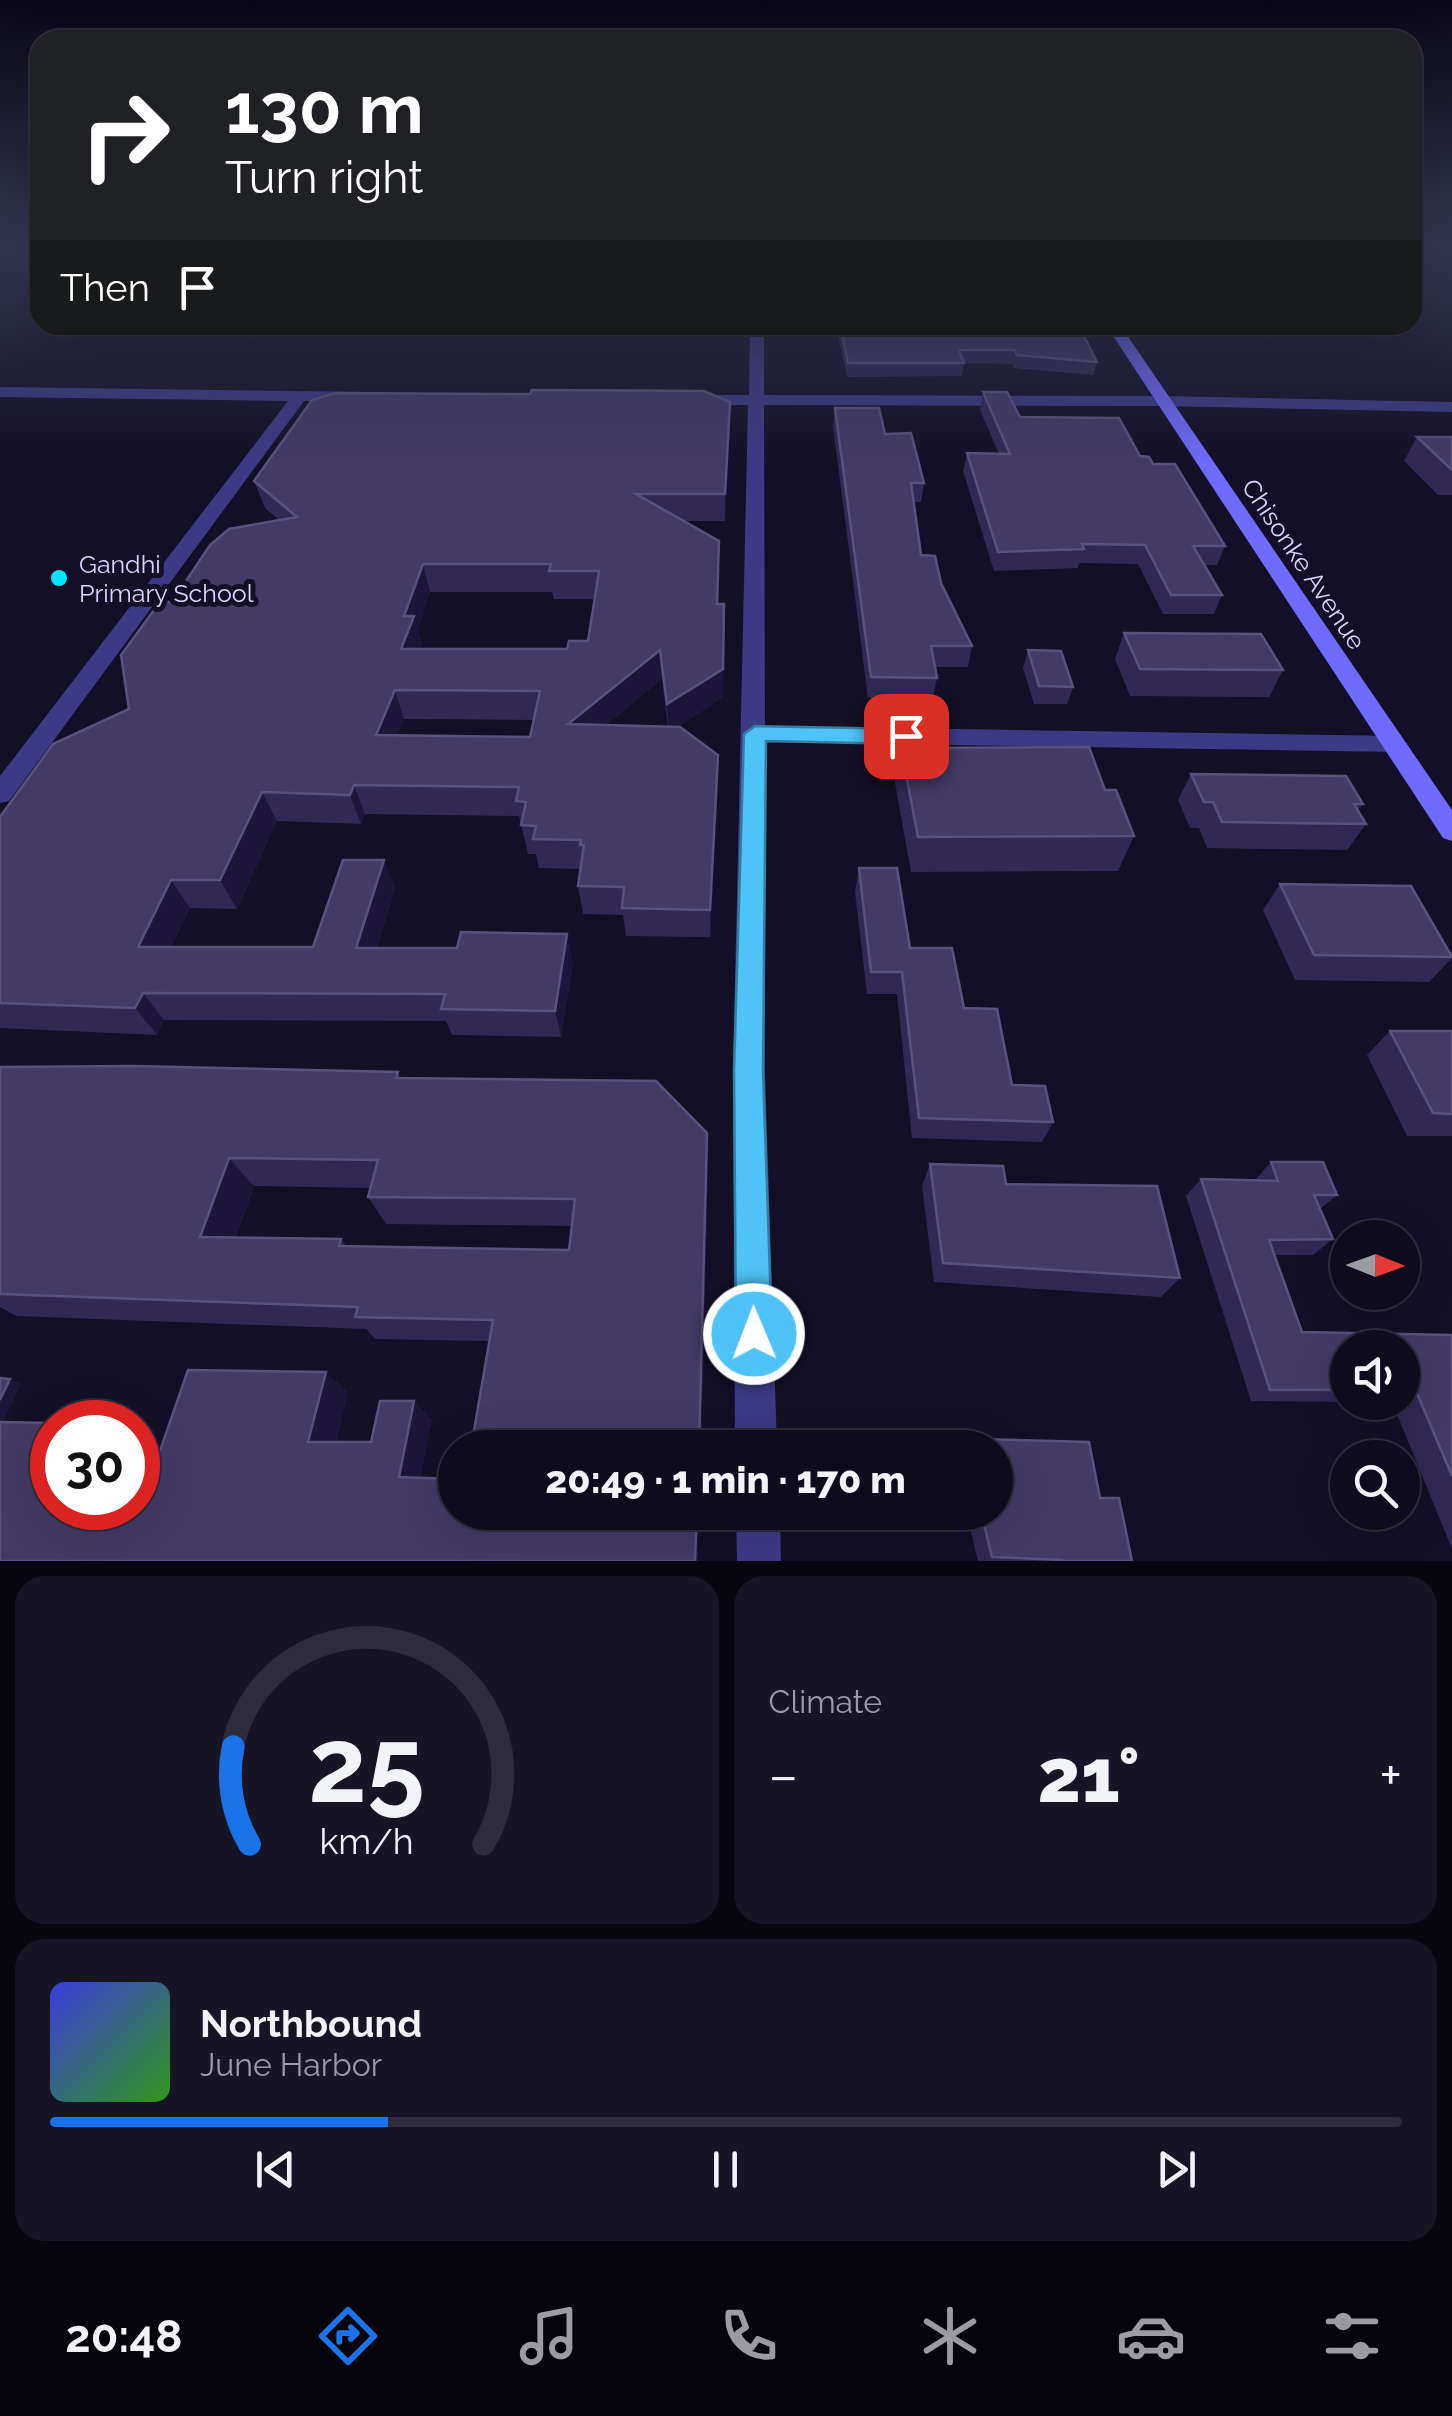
<!DOCTYPE html>
<meta charset="utf-8">
<style>
body{margin:0;font-family:Raleway,sans-serif;background:#171425;color:#f1f3f6;height:100vh;display:flex;flex-direction:column;font-size:38px;white-space:nowrap}
*{box-sizing:border-box;margin:0}
p{font-size:32px;color:#9b9ba3}
.icon{flex:none;width:55px;height:55px;fill:none;stroke:currentColor;stroke-width:2;stroke-linecap:round;stroke-linejoin:round}
.map{position:relative;height:1561px;overflow:hidden}
.drawer{display:flex;flex-direction:column;gap:15px;padding:15px;background:#08060f;flex:1}
.drawer>*{flex:none}
.hud{position:absolute;left:30px;top:30px;width:1392px;height:305px;border-radius:30px;box-shadow:0 10px 40px #0002,0 0 0 2px #2e2b3b;background:#202124;color:#fff;overflow:hidden}
.needle{width:65px;rotate:91deg}
.buttons{position:absolute;left:1330px;top:1220px;display:grid;gap:20px}
.buttons a{display:grid;place-items:center;width:90px;height:90px;border-radius:50%;background:#0e0b1c;box-shadow:0 10px 40px #0002,0 0 0 2px #2e2b3b;font-size:50px}
.speed{position:absolute;left:30px;top:1400px;display:flex;gap:20px;font-size:50px;font-weight:700;text-align:center}
.speed>*{display:grid;place-content:center;width:130px;height:130px;border-radius:50%;background:#0e0b1c;box-shadow:0 10px 40px #0002,0 0 0 2px #2e2b3b;line-height:1}
.speed .limit{border:15px solid #d22;background:#fff;color:#111}
.pin{position:absolute;display:grid;place-items:center;width:85px;height:85px;color:#fff;margin:-42px;border-radius:20px;box-shadow:0 5px 15px #0006}
.me{position:absolute;width:110px;margin:-55px;rotate:359deg;stroke-linejoin:round;filter:drop-shadow(0 0 8px #0008)}
.turn{display:flex;align-items:center;gap:35px;height:210px;padding:0 30px;font-size:45px}
.turn .icon{width:130px;height:130px;stroke-width:2.5}
.turn b{display:block;font-size:70px;line-height:85px}
.then{display:flex;align-items:center;height:95px;padding:0 30px;background:#0003;gap:20px;font-size:38px}
.big{font-size:75px;font-weight:800;line-height:1.1}
.drawer .widget{flex:1;display:flex;flex-direction:column;justify-content:center;gap:15px;min-width:0;padding:0 35px;border-radius:30px;background:#171425}
.drawer .dial{align-items:center;gap:0}
.dial svg{height:260px;overflow:visible;fill:none;stroke:#2e2b3b;stroke-width:7;stroke-linecap:round;text-anchor:middle}
.dial text{fill:#f1f3f6;stroke:none}
.song{display:flex;align-items:center;gap:30px}
.cover{width:120px;height:120px;border-radius:15px;background:linear-gradient(135deg,hsl(240 70% 55%),hsl(110 70% 35%))}
.played{height:10px;border-radius:5px;background:linear-gradient(90deg,#1a73e8 25%,#2e2b3b 25%)}
.keys{display:flex;justify-content:space-around;direction:ltr}
.heat{display:flex;justify-content:space-between;align-items:center;font-size:55px;direction:ltr}
.drawer .tiles{flex:1;display:grid;gap:15px;grid-template-columns:1fr 1fr}
.widget:last-child{grid-column:span 2}
.trip{position:absolute;left:438px;top:1430px;width:575px;height:100px;border-radius:50px;background:#0e0b1c;box-shadow:0 10px 40px #0002,0 0 0 2px #2e2b3b;font-weight:800;line-height:100px;text-align:center}
.dock{display:flex;height:160px;justify-content:space-around;align-items:center;background:#06040b;color:#9b9ba3}
.dock .icon{width:70px;height:70px}
.dock .active{color:#1a73e8}
.dock b{font-size:45px;color:#f1f3f6}
.map>svg:first-child{display:block}
.lines{fill:none;stroke-linecap:round;stroke-linejoin:round}
.street{fill:#3d3a85;fill-rule:evenodd}
.secondary{fill:#6f6bff;fill-rule:evenodd}
.wall{fill:#312854;fill-rule:evenodd}
.shaded-wall{fill:#1d163a}
.building{fill:#433a66;stroke:#5a527e;stroke-width:2.5;fill-rule:evenodd}
.route{fill:#4fc3f7;stroke:#337fa1;stroke-width:2.5}
.poi-dot{fill:#00e5ff;stroke:#130f26;stroke-width:4}
.labels{text-anchor:middle;dominant-baseline:central;stroke-width:10;stroke-linejoin:round;paint-order:stroke}
.far-poi-label{font-size:25px;fill:#d9d4ff;stroke:#130f26;text-anchor:start}
.far-street-label{font-size:25px;fill:#d9d4ff;stroke:#130f26}
</style>
<div class="map">
<svg width="1452" height="1561" viewBox="0 0 1452 1561">
<rect width="100%" height="100%" fill="#130f26"/>
<g class="lines">
<g class="street">
<path d="M 750,325 L 764,325 L 764,395 L 1163,396 L 1452,402 L 1452,412 L 1163,406 L 764,405 L 765,726 L 1396,736 L 1408,744 L 1396,752 L 765,742 L 765,1071 L 777,1448 L 735,1448 L 733,1071 L 748,405 L 690,405 L 682,400 L 690,395 L 749,395 Z"/>
<path d="M 0,387 L 360,392 L 368,397 L 360,402 L 304,401 L 9,801 L 0,803 L 0,776 L 288,401 L 0,397 Z"/>
<path d="M 736,1512 L 780,1512 L 781,1561 L 737,1561 Z"/>
</g>
<path class="secondary" d="M 1106,325 L 1120,325 L 1452,810 L 1452,841 L 1443,838 Z"/>
</g>
<g class="wall">
<path d="M 131,325 L 228,325 L 219,333 L 154,333 L 152,328 L 132,328 Z"/>
<path d="M 836,325 L 1077,325 L 1097,362 L 1093,375 L 1014,368 L 1012,364 L 964,363 L 962,376 L 847,377 Z"/>
<path d="M 983,392 L 1020,417 L 1140,456 L 1153,464 L 1225,546 L 1217,565 L 1204,565 L 1222,595 L 1214,614 L 1163,614 L 1138,564 L 1079,563 L 1078,568 L 994,571 L 963,471 L 967,453 L 999,454 L 980,410 Z"/>
<path d="M 730,402 L 725,521 L 684,521 L 719,541 L 718,604 L 723,697 L 678,727 L 718,784 L 710,937 L 626,936 L 623,915 L 583,914 L 578,886 L 581,869 L 539,868 L 536,854 L 528,854 L 519,816 L 365,814 L 361,824 L 277,821 L 237,909 L 190,908 L 171,947 L 313,947 L 384,860 L 395,888 L 377,948 L 573,962 L 561,1037 L 452,1035 L 446,1021 L 164,1020 L 157,1035 L 0,1028 L 0,817 L 129,709 L 172,602 L 279,520 L 265,508 L 254,481 ZM 430,592 L 552,592 L 554,599 L 594,599 L 588,641 L 567,649 L 420,649 L 422,644 L 418,629 ZM 662,679 L 668,727 L 606,725 ZM 404,719 L 534,720 L 530,737 L 397,735 Z"/>
<path d="M 835,408 L 885,434 L 924,483 L 921,502 L 913,502 L 921,555 L 941,583 L 972,646 L 968,667 L 935,667 L 937,678 L 933,698 L 868,698 L 833,426 Z"/>
<path d="M 1417,437 L 1452,437 L 1452,495 L 1438,495 L 1404,461 Z"/>
<path d="M 1124,633 L 1283,670 L 1269,697 L 1130,696 L 1115,659 Z"/>
<path d="M 1028,650 L 1073,687 L 1067,704 L 1034,704 L 1023,668 Z"/>
<path d="M 901,748 L 1105,790 L 1134,836 L 1118,871 L 911,872 L 895,783 Z"/>
<path d="M 1191,774 L 1363,804 L 1358,810 L 1366,824 L 1347,850 L 1207,848 L 1199,828 L 1190,828 L 1178,800 Z"/>
<path d="M 859,868 L 910,948 L 964,1008 L 1012,1085 L 1053,1122 L 1042,1142 L 912,1138 L 897,994 L 867,994 L 855,892 Z"/>
<path d="M 1280,884 L 1452,955 L 1452,958 L 1429,982 L 1295,980 L 1263,910 Z"/>
<path d="M 1390,1031 L 1452,1031 L 1452,1136 L 1407,1136 L 1367,1055 Z"/>
<path d="M 0,1067 L 398,1072 L 401,1078 L 707,1133 L 708,1162 L 701,1448 L 471,1448 L 489,1341 L 375,1339 L 366,1329 L 16,1316 L 0,1307 ZM 254,1186 L 371,1188 L 368,1197 L 386,1224 L 572,1226 L 569,1250 L 346,1246 L 341,1239 L 236,1237 Z"/>
<path d="M 1271,1162 L 1337,1195 L 1320,1209 L 1333,1239 L 1313,1255 L 1275,1255 L 1302,1332 L 1452,1335 L 1452,1549 L 1392,1402 L 1402,1402 L 1402,1348 L 1348,1348 L 1348,1402 L 1251,1401 L 1186,1196 L 1201,1179 L 1255,1180 Z"/>
<path d="M 930,1164 L 1006,1184 L 1180,1278 L 1161,1297 L 934,1282 L 922,1186 Z"/>
<path d="M 981,1439 L 1100,1498 L 1132,1561 L 978,1561 L 966,1512 L 995,1512 L 995,1448 L 973,1448 Z"/>
</g>
<g class="shaded-wall">
<path d="M 216,325 L 228,325 L 219,333 Z"/>
<path d="M 730,402 L 730,428 L 725,521 L 725,494 Z"/>
<path d="M 423,564 L 430,592 L 418,629 L 422,644 L 410,677 L 401,649 L 404,616 Z"/>
<path d="M 724,604 L 723,697 L 669,733 L 667,704 Z"/>
<path d="M 660,650 L 662,679 L 573,753 L 568,724 Z"/>
<path d="M 395,690 L 404,719 L 386,763 L 376,735 Z"/>
<path d="M 718,755 L 718,784 L 710,937 L 710,910 Z"/>
<path d="M 354,785 L 365,814 L 361,824 L 350,795 Z"/>
<path d="M 262,792 L 277,821 L 237,909 L 220,880 Z"/>
<path d="M 384,860 L 395,888 L 369,975 L 356,948 Z"/>
<path d="M 171,880 L 190,908 L 158,974 L 138,947 Z"/>
<path d="M 567,934 L 573,962 L 561,1037 L 555,1011 Z"/>
<path d="M 143,993 L 164,1020 L 157,1035 L 135,1008 Z"/>
<path d="M 707,1133 L 708,1162 L 701,1448 L 699,1448 Z"/>
<path d="M 229,1158 L 254,1186 L 227,1262 L 200,1237 Z"/>
<path d="M 326,1372 L 348,1392 L 333,1458 L 308,1442 Z"/>
<path d="M 10,1379 L 21,1384 L 0,1429 L 0,1400 Z"/>
<path d="M 414,1401 L 432,1420 L 418,1492 L 399,1477 Z"/>
<path d="M 50,1423 L 52,1424 L 52,1472 L 32,1464 Z"/>
<path d="M 697,1512 L 699,1512 L 698,1561 L 695,1561 Z"/>
</g>
<g class="building">
<path d="M 840,325 L 1077,325 L 1081,330 L 1097,362 L 1017,355 L 1015,350 L 959,350 L 964,363 L 848,363 Z"/>
<path d="M 532,390 L 704,391 L 730,402 L 725,494 L 636,494 L 719,541 L 717,604 L 724,604 L 723,669 L 667,704 L 660,650 L 568,724 L 680,727 L 718,755 L 710,910 L 622,908 L 624,887 L 578,886 L 584,845 L 580,845 L 581,840 L 533,839 L 536,826 L 521,825 L 526,802 L 516,801 L 519,787 L 354,785 L 350,795 L 262,792 L 220,880 L 171,880 L 138,947 L 313,947 L 343,860 L 384,860 L 356,948 L 457,948 L 461,932 L 567,934 L 555,1011 L 441,1009 L 445,994 L 143,993 L 135,1008 L 0,1003 L 0,817 L 53,744 L 129,709 L 121,655 L 160,602 L 172,602 L 210,545 L 229,529 L 297,517 L 254,481 L 312,400 L 335,393 L 530,394 ZM 423,564 L 551,564 L 549,571 L 599,571 L 588,641 L 569,641 L 567,649 L 401,649 L 414,616 L 404,616 ZM 395,690 L 540,691 L 530,737 L 376,735 Z"/>
<path d="M 983,392 L 1007,392 L 1020,417 L 1119,418 L 1140,456 L 1149,457 L 1153,464 L 1175,464 L 1225,546 L 1193,546 L 1222,595 L 1171,595 L 1145,545 L 1082,544 L 1084,549 L 998,552 L 967,453 L 1010,454 Z"/>
<path d="M 835,408 L 879,408 L 885,434 L 911,433 L 924,483 L 911,483 L 921,555 L 935,556 L 941,583 L 972,646 L 931,646 L 937,678 L 871,677 Z"/>
<path d="M 1417,437 L 1452,437 L 1452,470 Z"/>
<path d="M 1124,633 L 1261,634 L 1283,670 L 1140,669 Z"/>
<path d="M 1028,650 L 1061,651 L 1073,687 L 1039,686 Z"/>
<path d="M 1089,747 L 1105,790 L 1116,790 L 1134,836 L 918,837 L 901,748 Z"/>
<path d="M 1191,774 L 1346,776 L 1363,804 L 1354,804 L 1366,824 L 1222,822 L 1213,802 L 1204,802 Z"/>
<path d="M 859,868 L 897,868 L 910,948 L 952,948 L 964,1008 L 997,1009 L 1012,1085 L 1045,1086 L 1053,1122 L 919,1118 L 902,972 L 871,972 Z"/>
<path d="M 1280,884 L 1411,886 L 1452,957 L 1314,955 Z"/>
<path d="M 1390,1031 L 1452,1031 L 1452,1114 L 1433,1113 Z"/>
<path d="M 134,1066 L 398,1072 L 396,1078 L 656,1081 L 707,1133 L 699,1448 L 471,1448 L 493,1320 L 355,1317 L 358,1307 L 0,1294 L 0,1067 ZM 229,1158 L 378,1160 L 368,1197 L 575,1199 L 569,1250 L 339,1246 L 341,1239 L 200,1237 Z"/>
<path d="M 1271,1162 L 1323,1162 L 1337,1195 L 1314,1195 L 1333,1239 L 1269,1240 L 1302,1332 L 1452,1335 L 1452,1476 L 1416,1391 L 1402,1391 L 1402,1348 L 1348,1348 L 1348,1390 L 1270,1390 L 1201,1179 L 1278,1181 Z"/>
<path d="M 930,1164 L 1003,1166 L 1006,1184 L 1157,1186 L 1180,1278 L 943,1263 Z"/>
<path d="M 188,1370 L 326,1372 L 308,1442 L 371,1442 L 380,1401 L 414,1401 L 399,1477 L 455,1479 L 455,1512 L 697,1512 L 695,1561 L 0,1561 L 0,1422 L 50,1423 L 32,1464 L 52,1465 L 52,1508 L 138,1508 L 138,1468 L 154,1468 Z"/>
<path d="M 0,1378 L 10,1379 L 0,1400 Z"/>
<path d="M 981,1439 L 1089,1442 L 1100,1498 L 1119,1498 L 1132,1561 L 1062,1561 L 1062,1560 L 992,1557 L 981,1512 L 995,1512 L 995,1448 L 982,1448 Z"/>
</g>
<linearGradient id="sky" x2="0" y2="1"><stop stop-color="#0a0815"/><stop offset="0.53" stop-color="#333752"/><stop offset="1" stop-color="#333752" stop-opacity="0"/></linearGradient>
<rect width="1452" height="467" fill="url(#sky)"/>
<path class="route" d="M 755,726 L 906,729 L 917,736 L 906,744 L 766,741 L 763,1071 L 772,1334 L 766,1347 L 754,1352 L 742,1347 L 736,1334 L 734,1071 L 744,734 Z"/>
<circle class="poi-dot" cx="59" cy="578" r="10"/>
<g class="labels">
<g class="far-poi-label">
<text x="79" y="564">Gandhi<tspan x="79" dy="29">Primary School</tspan></text>
</g>
<g class="far-street-label">
<text transform="translate(1304 564) rotate(56)">Chisonke Avenue</text>
</g>
</g>
</svg>
<div class="buttons">
<a><svg class="needle" viewBox="-14 -14 28 28"><path d="M0-13l5 13h-10z" fill="#e53935"/><path d="M0 13l5-13h-10z" fill="#9b9ba3"/></svg></a>
<a><svg class="icon" aria-label="sound" viewBox="0 0 24 24"><path d="M4 9h4l5-4v14l-5-4H4zM17 9q2 3 0 6"/></svg></a>
<a><svg class="icon" aria-label="search" viewBox="0 0 24 24"><circle cx="10" cy="10" r="6"/><path d="M15 15l6 6"/></svg></a>
</div>
<div class="speed"><div class="limit">30</div></div>
<div class="pin" style="left:906px;top:736px;background:#d93025"><svg class="icon" aria-label="arrive" viewBox="0 0 24 24"><path d="M6 21V4h12l-3 4 3 4H6"/></svg></div>
<svg class="me" style="left:754px;top:1334px" viewBox="-20 -20 40 40"><circle r="17" fill="#4fc3f7" stroke="#fff" stroke-width="3"/><path d="M0-11L8 9 0 5-8 9z" fill="#fff"/></svg>
<div class="trip">20:49 · 1 min · 170 m</div>
<div class="hud">
<div class="turn"><svg class="icon" aria-label="right" viewBox="0 0 24 24"><path d="M7 20v-9h11M14 6l5 5-5 5"/></svg><div><b>130 m</b>Turn right</div></div>
<div class="then">Then<svg class="icon" aria-label="arrive" viewBox="0 0 24 24"><path d="M6 21V4h12l-3 4 3 4H6"/></svg></div>
</div>
</div>
<section class="drawer">
<div class="tiles">
<div class="widget dial"><svg viewBox="0 0 100 80">
<path d="M14 69A42 42 0 1 1 86 69"/>
<path d="M14 69A42 42 0 0 1 9 39" stroke="#1a73e8"/>
<text x="50" y="56" font-size="32" font-weight="700">25</text>
<text x="50" y="72" font-size="11">km/h</text>
</svg></div>
<div class="widget"><p>Climate</p>
<div class="heat"><a>−</a><b class="big">21°</b><a>+</a></div>
</div>
<div class="widget">
<div class="song"><i class="cover"></i><div><b>Northbound</b><p>June Harbor</p></div></div>
<div class="played"></div>
<div class="keys"><svg class="icon" aria-label="previous" viewBox="0 0 24 24"><path d="M18 5L8 12l10 7zM5 5v14"/></svg><svg class="icon" aria-label="pause" viewBox="0 0 24 24"><path d="M8 5v14M16 5v14"/></svg><svg class="icon" aria-label="next" viewBox="0 0 24 24"><path d="M6 5l10 7-10 7zM19 5v14"/></svg></div>
</div>
</div>
</section>
<nav class="dock">
<b>20:48</b>
<svg class="icon active" aria-label="directions" viewBox="0 0 24 24"><path d="M12 3l9 9-9 9-9-9zM9 14v-3h6M13 9l2 2-2 2"/></svg>
<svg class="icon" aria-label="music" viewBox="0 0 24 24"><path d="M9 18V5l10-2v13"/><circle cx="6" cy="18" r="3"/><circle cx="16" cy="16" r="3"/></svg>
<svg class="icon" aria-label="phone" viewBox="0 0 24 24"><path d="M5 4h4l2 5-3 2q2 4 5 5l2-3 5 2v4C11 20 4 13 5 4z"/></svg>
<svg class="icon" aria-label="climate" viewBox="0 0 24 24"><path d="M12 3v18M4 7l16 10M4 17L20 7"/></svg>
<svg class="icon" aria-label="car" viewBox="0 0 24 24"><path d="M5 17H2v-5l4-1 3-4h7l3 4 3 1v5h-3M9 17h6M6 11h13"/><circle cx="7" cy="17" r="2"/><circle cx="17" cy="17" r="2"/></svg>
<svg class="icon" aria-label="filters" viewBox="0 0 24 24"><path d="M4 7h16M4 17h16"/><circle cx="9" cy="7" r="2"/><circle cx="15" cy="17" r="2"/></svg>
</nav>
